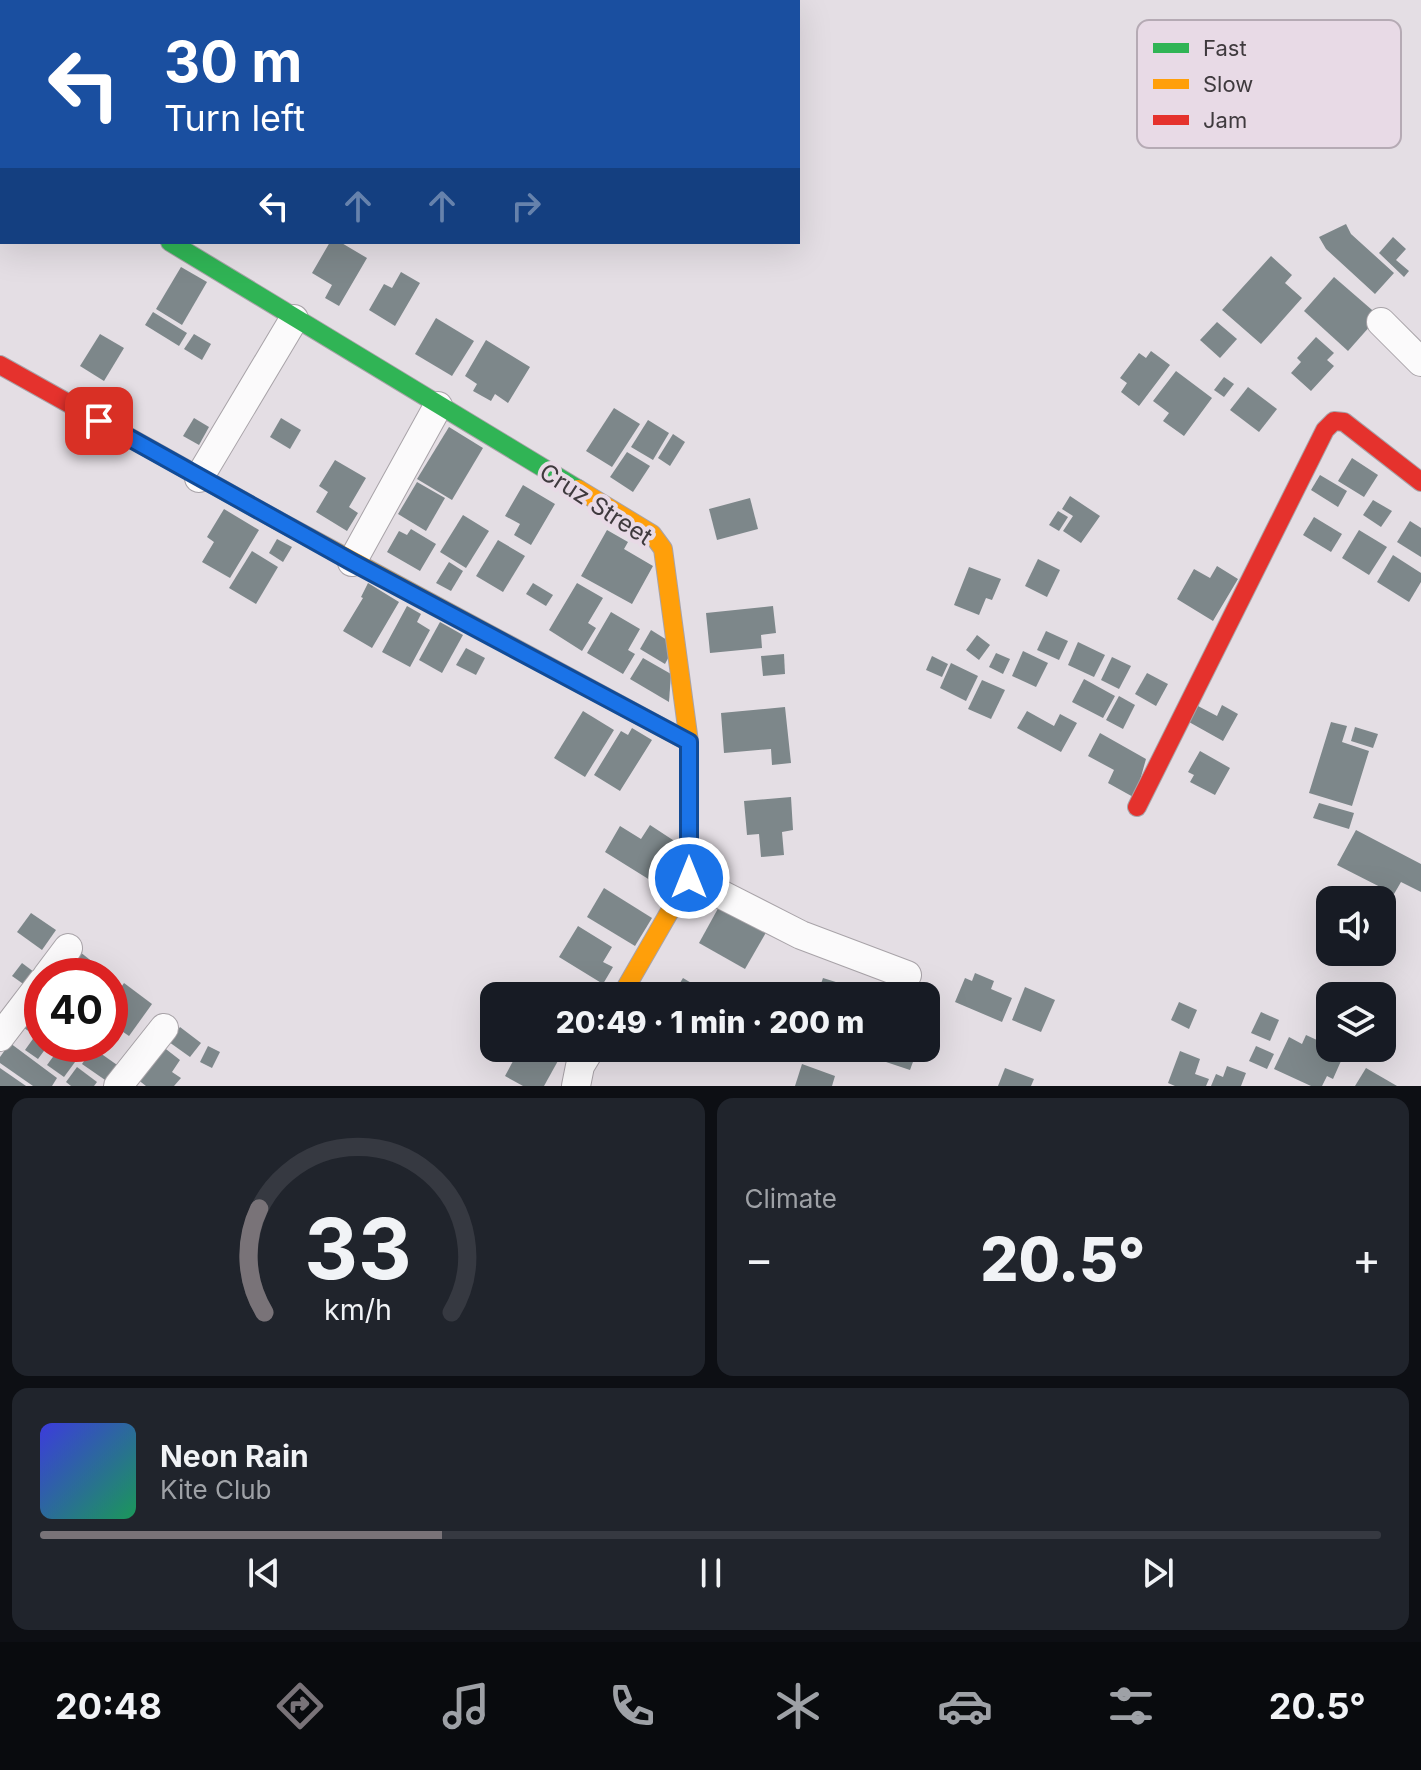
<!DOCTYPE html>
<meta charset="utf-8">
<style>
body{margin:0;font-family:Inter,sans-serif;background:#20242c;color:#f1f3f6;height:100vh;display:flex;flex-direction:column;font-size:30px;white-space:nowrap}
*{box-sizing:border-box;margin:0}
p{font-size:26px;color:#9ea1a6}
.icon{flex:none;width:44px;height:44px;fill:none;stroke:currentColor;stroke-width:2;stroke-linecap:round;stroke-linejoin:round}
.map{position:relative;height:1086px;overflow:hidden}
.side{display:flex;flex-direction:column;gap:12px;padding:12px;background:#0d0f14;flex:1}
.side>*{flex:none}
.guide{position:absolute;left:0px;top:0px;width:800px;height:244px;box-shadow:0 8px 32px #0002;background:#1a4fa0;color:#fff;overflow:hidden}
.fabs{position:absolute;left:1316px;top:886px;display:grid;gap:16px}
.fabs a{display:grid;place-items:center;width:80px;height:80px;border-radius:16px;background:#171b24;box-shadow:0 8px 32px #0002;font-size:40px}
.speed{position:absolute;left:24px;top:958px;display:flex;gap:16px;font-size:40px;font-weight:700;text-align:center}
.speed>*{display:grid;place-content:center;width:104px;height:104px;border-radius:50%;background:#171b24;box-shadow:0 8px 32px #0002;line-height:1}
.speed .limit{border:12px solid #d22;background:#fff;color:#111}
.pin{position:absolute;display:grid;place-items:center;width:68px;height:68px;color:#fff;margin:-34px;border-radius:16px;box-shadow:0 4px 12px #0006}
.me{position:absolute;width:88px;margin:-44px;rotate:0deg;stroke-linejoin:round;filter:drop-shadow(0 0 6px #0008)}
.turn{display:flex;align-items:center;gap:28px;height:168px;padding:0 32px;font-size:36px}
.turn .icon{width:104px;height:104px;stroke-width:2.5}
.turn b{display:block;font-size:56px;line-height:68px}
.lanes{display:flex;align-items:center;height:76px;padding:0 32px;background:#0003;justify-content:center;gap:40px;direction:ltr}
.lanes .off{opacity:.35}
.big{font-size:60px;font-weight:800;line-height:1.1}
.side .tile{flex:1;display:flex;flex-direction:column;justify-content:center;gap:12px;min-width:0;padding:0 28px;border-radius:16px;background:#20242c}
.side .dial{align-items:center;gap:0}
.dial svg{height:208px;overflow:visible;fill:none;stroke:#363941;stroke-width:7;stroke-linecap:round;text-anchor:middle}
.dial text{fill:#f1f3f6;stroke:none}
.song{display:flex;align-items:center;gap:24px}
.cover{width:96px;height:96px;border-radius:12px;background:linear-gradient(135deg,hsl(240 70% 55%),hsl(150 70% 35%))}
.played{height:8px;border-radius:4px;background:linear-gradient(90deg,#797378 30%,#363941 30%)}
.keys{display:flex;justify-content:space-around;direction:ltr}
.heat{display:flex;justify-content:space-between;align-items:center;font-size:44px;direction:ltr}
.side .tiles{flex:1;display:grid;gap:12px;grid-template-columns:1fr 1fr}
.tile:last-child{grid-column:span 2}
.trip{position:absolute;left:480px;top:982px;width:460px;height:80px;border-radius:16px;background:#171b24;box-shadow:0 8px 32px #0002;font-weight:800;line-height:80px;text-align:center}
.tab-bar{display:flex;height:128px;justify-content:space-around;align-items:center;background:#090b0e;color:#9ea1a6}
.tab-bar .icon{width:56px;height:56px}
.tab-bar .selected{color:#797378}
.tab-bar b{font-size:36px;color:#f1f3f6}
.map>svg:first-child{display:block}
.building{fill:#7d878a}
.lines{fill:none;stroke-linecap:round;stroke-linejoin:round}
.street-casing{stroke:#a8a3a8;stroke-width:30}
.fast-casing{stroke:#a8a3a8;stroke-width:20}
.slow-casing{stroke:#a8a3a8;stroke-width:20}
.jam-casing{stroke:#a8a3a8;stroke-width:20}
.street{stroke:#fbfafb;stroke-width:28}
.fast{stroke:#30b455;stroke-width:18}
.slow{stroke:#ff9f0a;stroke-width:18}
.jam{stroke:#e5322d;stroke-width:18}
.route-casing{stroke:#114b97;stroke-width:20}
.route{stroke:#1a73e8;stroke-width:14}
.labels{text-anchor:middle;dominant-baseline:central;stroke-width:8;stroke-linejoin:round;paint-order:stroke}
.street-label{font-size:24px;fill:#3f3a3e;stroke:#e8dae6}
.key{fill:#e8dae6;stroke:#b5aab4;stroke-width:2}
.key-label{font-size:22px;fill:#3f3a3e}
</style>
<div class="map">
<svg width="1421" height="1086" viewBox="0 0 1421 1086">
<rect width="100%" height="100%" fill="#e4dee4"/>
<g class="building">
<path d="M 1346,224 L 1351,234 L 1394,273 L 1375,294 L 1326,249 L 1319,237 Z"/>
<path d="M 1393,237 L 1406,249 L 1396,260 L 1409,271 L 1404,277 L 1379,253 Z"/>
<path d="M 330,242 L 340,242 L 367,258 L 339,306 L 325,298 L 332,285 L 312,273 Z"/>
<path d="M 1271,256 L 1292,275 L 1285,283 L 1302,298 L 1261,344 L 1222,310 Z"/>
<path d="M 181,267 L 207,282 L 182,325 L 156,309 Z"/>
<path d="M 401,272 L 420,283 L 395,326 L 369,310 L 384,284 L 392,288 Z"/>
<path d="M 1334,277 L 1379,316 L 1348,351 L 1304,311 Z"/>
<path d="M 153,312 L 187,333 L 179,346 L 145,325 Z"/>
<path d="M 436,318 L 474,341 L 452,376 L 415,354 Z"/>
<path d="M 1217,322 L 1237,339 L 1220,358 L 1200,340 Z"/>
<path d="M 100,334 L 124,348 L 104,381 L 80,366 Z"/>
<path d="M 194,334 L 211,344 L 202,360 L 184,349 Z"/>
<path d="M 1316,337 L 1334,353 L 1327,360 L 1334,366 L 1311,391 L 1291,373 L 1301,362 L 1297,358 Z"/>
<path d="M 486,340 L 530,367 L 508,403 L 495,394 L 491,401 L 473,391 L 477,384 L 465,376 Z"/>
<path d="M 1151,351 L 1170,365 L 1139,406 L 1121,392 L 1127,383 L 1120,378 L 1139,353 L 1146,358 Z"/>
<path d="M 1176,371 L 1212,398 L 1184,436 L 1163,421 L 1169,413 L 1153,401 Z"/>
<path d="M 1224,377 L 1234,384 L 1224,397 L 1214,390 Z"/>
<path d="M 1248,387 L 1277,409 L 1259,432 L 1230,410 Z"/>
<path d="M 614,408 L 640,424 L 612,467 L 586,451 Z"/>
<path d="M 194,418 L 209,427 L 199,445 L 183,436 Z"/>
<path d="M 281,418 L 301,430 L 290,449 L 270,437 Z"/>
<path d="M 648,420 L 669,433 L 653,460 L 631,447 Z"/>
<path d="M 449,427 L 483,448 L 452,500 L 417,479 Z"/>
<path d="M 673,434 L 685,442 L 670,466 L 658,458 Z"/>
<path d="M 627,452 L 650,466 L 633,492 L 610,477 Z"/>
<path d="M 1352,458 L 1378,475 L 1364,497 L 1338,481 Z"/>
<path d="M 335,460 L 366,478 L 349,507 L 358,513 L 347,531 L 316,512 L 328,492 L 319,486 Z"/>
<path d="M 1320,475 L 1347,491 L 1338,507 L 1311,490 Z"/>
<path d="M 417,482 L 445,498 L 426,531 L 398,514 Z"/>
<path d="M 523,485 L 555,504 L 531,545 L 514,535 L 520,524 L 505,516 Z"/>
<path d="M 1070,496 L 1100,516 L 1081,543 L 1063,531 L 1073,516 L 1062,509 Z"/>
<path d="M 750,498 L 758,529 L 717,540 L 709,509 Z"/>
<path d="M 1373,500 L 1392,511 L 1381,527 L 1363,515 Z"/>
<path d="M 224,509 L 259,530 L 230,578 L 202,562 L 214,542 L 207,537 Z"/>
<path d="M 1058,511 L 1068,517 L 1059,531 L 1049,525 Z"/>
<path d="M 463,515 L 489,531 L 466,568 L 440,552 Z"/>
<path d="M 1314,517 L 1342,534 L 1331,552 L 1303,535 Z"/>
<path d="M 1410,521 L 1421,528 L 1421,557 L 1397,542 Z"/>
<path d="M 411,529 L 436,544 L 420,571 L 387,552 L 399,531 L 407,535 Z"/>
<path d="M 607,530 L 628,542 L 624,549 L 653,566 L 632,604 L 581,576 Z"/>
<path d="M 1359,530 L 1387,547 L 1369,575 L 1342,558 Z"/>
<path d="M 277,539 L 292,547 L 283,562 L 269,553 Z"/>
<path d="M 498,540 L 525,556 L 503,592 L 476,576 Z"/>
<path d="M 252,551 L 278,567 L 256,604 L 229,588 Z"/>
<path d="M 1393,555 L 1421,573 L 1421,582 L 1409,602 L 1377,582 Z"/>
<path d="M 1038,559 L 1060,570 L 1047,597 L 1025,586 Z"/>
<path d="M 449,562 L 463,571 L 451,591 L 436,583 Z"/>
<path d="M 1217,566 L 1238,579 L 1213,621 L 1177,599 L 1194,569 L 1210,578 Z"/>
<path d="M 969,567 L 1001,579 L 992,600 L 986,598 L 979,615 L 954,605 Z"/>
<path d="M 368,583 L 399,602 L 372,648 L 343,631 L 363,598 L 361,597 Z"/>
<path d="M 533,583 L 553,595 L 546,606 L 526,594 Z"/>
<path d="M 577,583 L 603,598 L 588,623 L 596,628 L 582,651 L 549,630 Z"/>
<path d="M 407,606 L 421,614 L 417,622 L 430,630 L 410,667 L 382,652 Z"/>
<path d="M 773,606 L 776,633 L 761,635 L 762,648 L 710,653 L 706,613 Z"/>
<path d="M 611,612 L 640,629 L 628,650 L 635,654 L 623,674 L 587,653 Z"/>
<path d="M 440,622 L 463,635 L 442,673 L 419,660 Z"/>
<path d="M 651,630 L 675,645 L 665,664 L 640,649 Z"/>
<path d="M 1046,631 L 1068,641 L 1059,660 L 1037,650 Z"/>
<path d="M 977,635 L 990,645 L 979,660 L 966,650 Z"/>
<path d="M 1078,642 L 1105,655 L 1094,677 L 1068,665 Z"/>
<path d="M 466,648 L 485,658 L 476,675 L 456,665 Z"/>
<path d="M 1023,651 L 1048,663 L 1036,687 L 1012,676 Z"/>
<path d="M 996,653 L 1010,659 L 1003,674 L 989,667 Z"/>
<path d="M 784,654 L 785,674 L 763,676 L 761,656 Z"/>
<path d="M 932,656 L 948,664 L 942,677 L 926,670 Z"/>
<path d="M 1112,657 L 1131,666 L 1119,689 L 1101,680 Z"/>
<path d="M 643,658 L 671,674 L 669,702 L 630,679 Z"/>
<path d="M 951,663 L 978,676 L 966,701 L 940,688 Z"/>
<path d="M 1147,673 L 1168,684 L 1156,706 L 1135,694 Z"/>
<path d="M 1084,679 L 1115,696 L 1103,718 L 1072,702 Z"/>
<path d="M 982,680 L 1005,690 L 991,719 L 968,709 Z"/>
<path d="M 1119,696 L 1135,705 L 1123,729 L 1106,720 Z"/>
<path d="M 1222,705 L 1238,714 L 1223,741 L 1189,722 L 1198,706 L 1217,716 Z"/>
<path d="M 785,707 L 791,763 L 772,765 L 771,749 L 724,753 L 721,713 Z"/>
<path d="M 583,711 L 614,730 L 585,777 L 554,758 Z"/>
<path d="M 1027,711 L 1054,726 L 1060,714 L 1077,723 L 1061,752 L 1017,728 Z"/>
<path d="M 1331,722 L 1347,726 L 1342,742 L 1369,751 L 1352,806 L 1309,793 Z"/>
<path d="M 1355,727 L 1378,734 L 1373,748 L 1351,741 Z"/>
<path d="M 632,728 L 652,740 L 620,791 L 594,775 L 621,731 L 628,735 Z"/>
<path d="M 1100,733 L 1146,759 L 1135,798 L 1108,783 L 1114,770 L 1088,756 Z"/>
<path d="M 1200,751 L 1230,768 L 1215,795 L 1190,782 L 1194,775 L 1188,772 Z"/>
<path d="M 791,797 L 793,830 L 782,832 L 784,855 L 761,857 L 759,834 L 747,835 L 744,801 Z"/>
<path d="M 1319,803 L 1354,813 L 1349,829 L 1313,818 Z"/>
<path d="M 650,825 L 682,846 L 658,885 L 605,852 L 620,826 L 641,839 Z"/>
<path d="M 1356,830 L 1421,864 L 1421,892 L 1401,882 L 1394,894 L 1337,865 Z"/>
<path d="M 604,888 L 652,918 L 635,946 L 587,917 Z"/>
<path d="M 721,903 L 768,929 L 745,969 L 699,943 Z"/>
<path d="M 31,913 L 56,930 L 42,950 L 17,932 Z"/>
<path d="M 578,926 L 612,947 L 603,962 L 613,967 L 603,984 L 559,957 Z"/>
<path d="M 75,948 L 94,963 L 85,976 L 70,976 L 65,972 Z"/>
<path d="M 22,963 L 38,975 L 29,988 L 12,976 Z"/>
<path d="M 975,973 L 994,981 L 991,989 L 1012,998 L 1002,1022 L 955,1002 L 965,978 L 972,981 Z"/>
<path d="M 683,978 L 713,996 L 672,996 Z"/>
<path d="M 823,978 L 839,983 L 835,996 L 817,995 Z"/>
<path d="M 124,983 L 152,1004 L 129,1036 L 110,1023 L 110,1003 Z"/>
<path d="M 1025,987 L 1055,1000 L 1041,1032 L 1012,1020 Z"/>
<path d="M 1179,1002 L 1197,1010 L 1189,1029 L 1171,1020 Z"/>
<path d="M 35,1010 L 42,1015 L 42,1044 L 49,1044 L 38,1059 L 25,1050 L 35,1036 L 23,1027 Z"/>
<path d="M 1261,1012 L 1279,1020 L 1270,1041 L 1251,1033 Z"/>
<path d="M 180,1027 L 201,1043 L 190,1057 L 169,1042 Z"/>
<path d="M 1306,1035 L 1330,1046 L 1330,1048 L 1345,1052 L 1333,1079 L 1327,1076 L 1322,1086 L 1311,1086 L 1274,1069 L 1289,1037 L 1302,1044 Z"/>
<path d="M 10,1043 L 57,1078 L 52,1086 L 33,1086 L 0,1063 L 0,1057 Z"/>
<path d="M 61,1046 L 78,1058 L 64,1077 L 47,1065 Z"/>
<path d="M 162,1046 L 180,1060 L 172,1072 L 181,1078 L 174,1086 L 146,1086 L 137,1079 Z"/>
<path d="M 208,1046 L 220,1052 L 212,1068 L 200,1062 Z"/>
<path d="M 1256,1046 L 1274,1054 L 1267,1069 L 1249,1061 Z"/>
<path d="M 93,1048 L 120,1067 L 108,1082 L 82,1064 Z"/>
<path d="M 520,1048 L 539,1048 L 559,1059 L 544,1086 L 523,1086 L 505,1076 Z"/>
<path d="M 888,1048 L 918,1048 L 910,1070 L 883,1061 Z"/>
<path d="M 1180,1051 L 1200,1059 L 1195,1074 L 1209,1079 L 1206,1086 L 1175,1086 L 1168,1083 Z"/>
<path d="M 802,1064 L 835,1076 L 832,1086 L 795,1086 Z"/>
<path d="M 1227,1066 L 1246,1073 L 1241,1086 L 1211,1086 L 1216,1074 L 1223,1077 Z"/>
<path d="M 77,1067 L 97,1082 L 94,1086 L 71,1086 L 66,1082 Z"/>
<path d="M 0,1068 L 26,1086 L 0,1086 Z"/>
<path d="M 1005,1068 L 1034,1079 L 1031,1086 L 998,1086 Z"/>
<path d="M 1366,1068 L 1397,1086 L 1355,1086 Z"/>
</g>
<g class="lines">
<g class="street-casing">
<g id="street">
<path d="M 0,142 L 2,144"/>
<path d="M 1381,322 L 1421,362"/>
<path d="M 199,478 L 294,319"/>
<path d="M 352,562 L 438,406"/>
<path d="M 689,878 L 801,935 L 907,975"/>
<path d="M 47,976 L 68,948"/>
<path d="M 0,1037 L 42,982"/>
<path d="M 118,1086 L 164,1028"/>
<path d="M 576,1086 L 580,1066 L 591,1048"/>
</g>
</g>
<g class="fast-casing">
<path id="fast" d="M 170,242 L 578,489"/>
</g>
<g class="slow-casing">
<g id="slow">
<path d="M 578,489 L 652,534 L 663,549 L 689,742 L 689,878 L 621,996"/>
<path d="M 277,520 L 689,742"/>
</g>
</g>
<g class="jam-casing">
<g id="jam">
<path d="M 0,365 L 277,520"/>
<path d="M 1137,807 L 1325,430 L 1334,421 L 1344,422 L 1421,482"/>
</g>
</g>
<use href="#street" class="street"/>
<use href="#fast" class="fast"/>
<use href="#slow" class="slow"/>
<use href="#jam" class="jam"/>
</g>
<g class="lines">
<g class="route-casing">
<path id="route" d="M 99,421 L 352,562 L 689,742 L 689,878"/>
</g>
<use href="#route" class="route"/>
</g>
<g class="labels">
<g class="street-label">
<text transform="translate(596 504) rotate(33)">Cruz Street</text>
</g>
</g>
<rect x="1137" y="20" width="264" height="128" rx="12" class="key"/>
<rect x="1153" y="43" width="36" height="10" fill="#30b455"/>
<rect x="1153" y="79" width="36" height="10" fill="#ff9f0a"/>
<rect x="1153" y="115" width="36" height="10" fill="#e5322d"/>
<g class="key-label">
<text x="1203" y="56">Fast</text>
<text x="1203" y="92">Slow</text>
<text x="1203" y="128">Jam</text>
</g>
</svg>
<div class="fabs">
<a><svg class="icon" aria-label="sound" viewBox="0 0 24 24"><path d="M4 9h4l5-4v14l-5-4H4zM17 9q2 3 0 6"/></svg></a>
<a><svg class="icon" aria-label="layers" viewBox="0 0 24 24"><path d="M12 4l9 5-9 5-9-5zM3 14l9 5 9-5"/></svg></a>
</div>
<div class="speed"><div class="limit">40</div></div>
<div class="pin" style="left:99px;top:421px;background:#d93025"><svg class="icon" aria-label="arrive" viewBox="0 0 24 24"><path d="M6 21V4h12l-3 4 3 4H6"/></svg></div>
<svg class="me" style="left:689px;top:878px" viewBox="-20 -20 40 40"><circle r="17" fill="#1a73e8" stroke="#fff" stroke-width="3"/><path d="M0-11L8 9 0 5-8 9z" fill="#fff"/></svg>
<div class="trip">20:49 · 1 min · 200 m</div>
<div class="guide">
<div class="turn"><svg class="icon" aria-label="left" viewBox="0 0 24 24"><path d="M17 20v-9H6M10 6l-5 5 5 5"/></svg><div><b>30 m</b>Turn left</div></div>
<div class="lanes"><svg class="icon" aria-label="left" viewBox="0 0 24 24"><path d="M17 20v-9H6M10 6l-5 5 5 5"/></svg><svg class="icon off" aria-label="ahead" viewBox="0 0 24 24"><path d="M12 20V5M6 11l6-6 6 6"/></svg><svg class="icon off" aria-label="ahead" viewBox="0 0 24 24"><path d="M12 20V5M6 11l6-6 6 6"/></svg><svg class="icon off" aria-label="right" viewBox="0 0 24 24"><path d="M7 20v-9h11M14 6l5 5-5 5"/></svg></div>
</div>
</div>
<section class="side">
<div class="tiles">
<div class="tile dial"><svg viewBox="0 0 100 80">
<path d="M14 69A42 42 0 1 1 86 69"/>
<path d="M14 69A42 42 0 0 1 12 29" stroke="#797378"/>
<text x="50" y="56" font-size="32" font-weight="700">33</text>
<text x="50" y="72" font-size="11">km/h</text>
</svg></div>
<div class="tile"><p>Climate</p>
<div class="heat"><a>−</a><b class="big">20.5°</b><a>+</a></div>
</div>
<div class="tile">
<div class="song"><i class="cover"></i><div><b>Neon Rain</b><p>Kite Club</p></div></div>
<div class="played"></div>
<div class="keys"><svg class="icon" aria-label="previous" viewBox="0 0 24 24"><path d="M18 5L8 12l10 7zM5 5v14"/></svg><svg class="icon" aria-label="pause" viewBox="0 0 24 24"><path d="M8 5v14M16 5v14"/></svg><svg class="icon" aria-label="next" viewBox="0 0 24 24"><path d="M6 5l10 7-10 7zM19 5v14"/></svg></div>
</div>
</div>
</section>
<nav class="tab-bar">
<b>20:48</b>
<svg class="icon selected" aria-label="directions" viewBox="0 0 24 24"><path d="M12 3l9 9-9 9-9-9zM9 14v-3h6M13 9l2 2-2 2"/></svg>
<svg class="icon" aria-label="music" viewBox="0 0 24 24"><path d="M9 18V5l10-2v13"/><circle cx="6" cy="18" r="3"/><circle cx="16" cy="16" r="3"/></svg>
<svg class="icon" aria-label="phone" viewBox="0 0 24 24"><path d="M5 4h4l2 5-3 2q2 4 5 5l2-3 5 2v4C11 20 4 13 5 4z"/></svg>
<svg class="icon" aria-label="climate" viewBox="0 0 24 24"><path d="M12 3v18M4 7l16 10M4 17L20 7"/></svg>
<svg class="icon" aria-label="car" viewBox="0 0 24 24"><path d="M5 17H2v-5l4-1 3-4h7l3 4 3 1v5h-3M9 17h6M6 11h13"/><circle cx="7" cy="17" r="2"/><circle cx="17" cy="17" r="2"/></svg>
<svg class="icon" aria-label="filters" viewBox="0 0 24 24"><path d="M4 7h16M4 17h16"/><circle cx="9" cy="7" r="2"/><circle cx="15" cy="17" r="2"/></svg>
<b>20.5°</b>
</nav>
